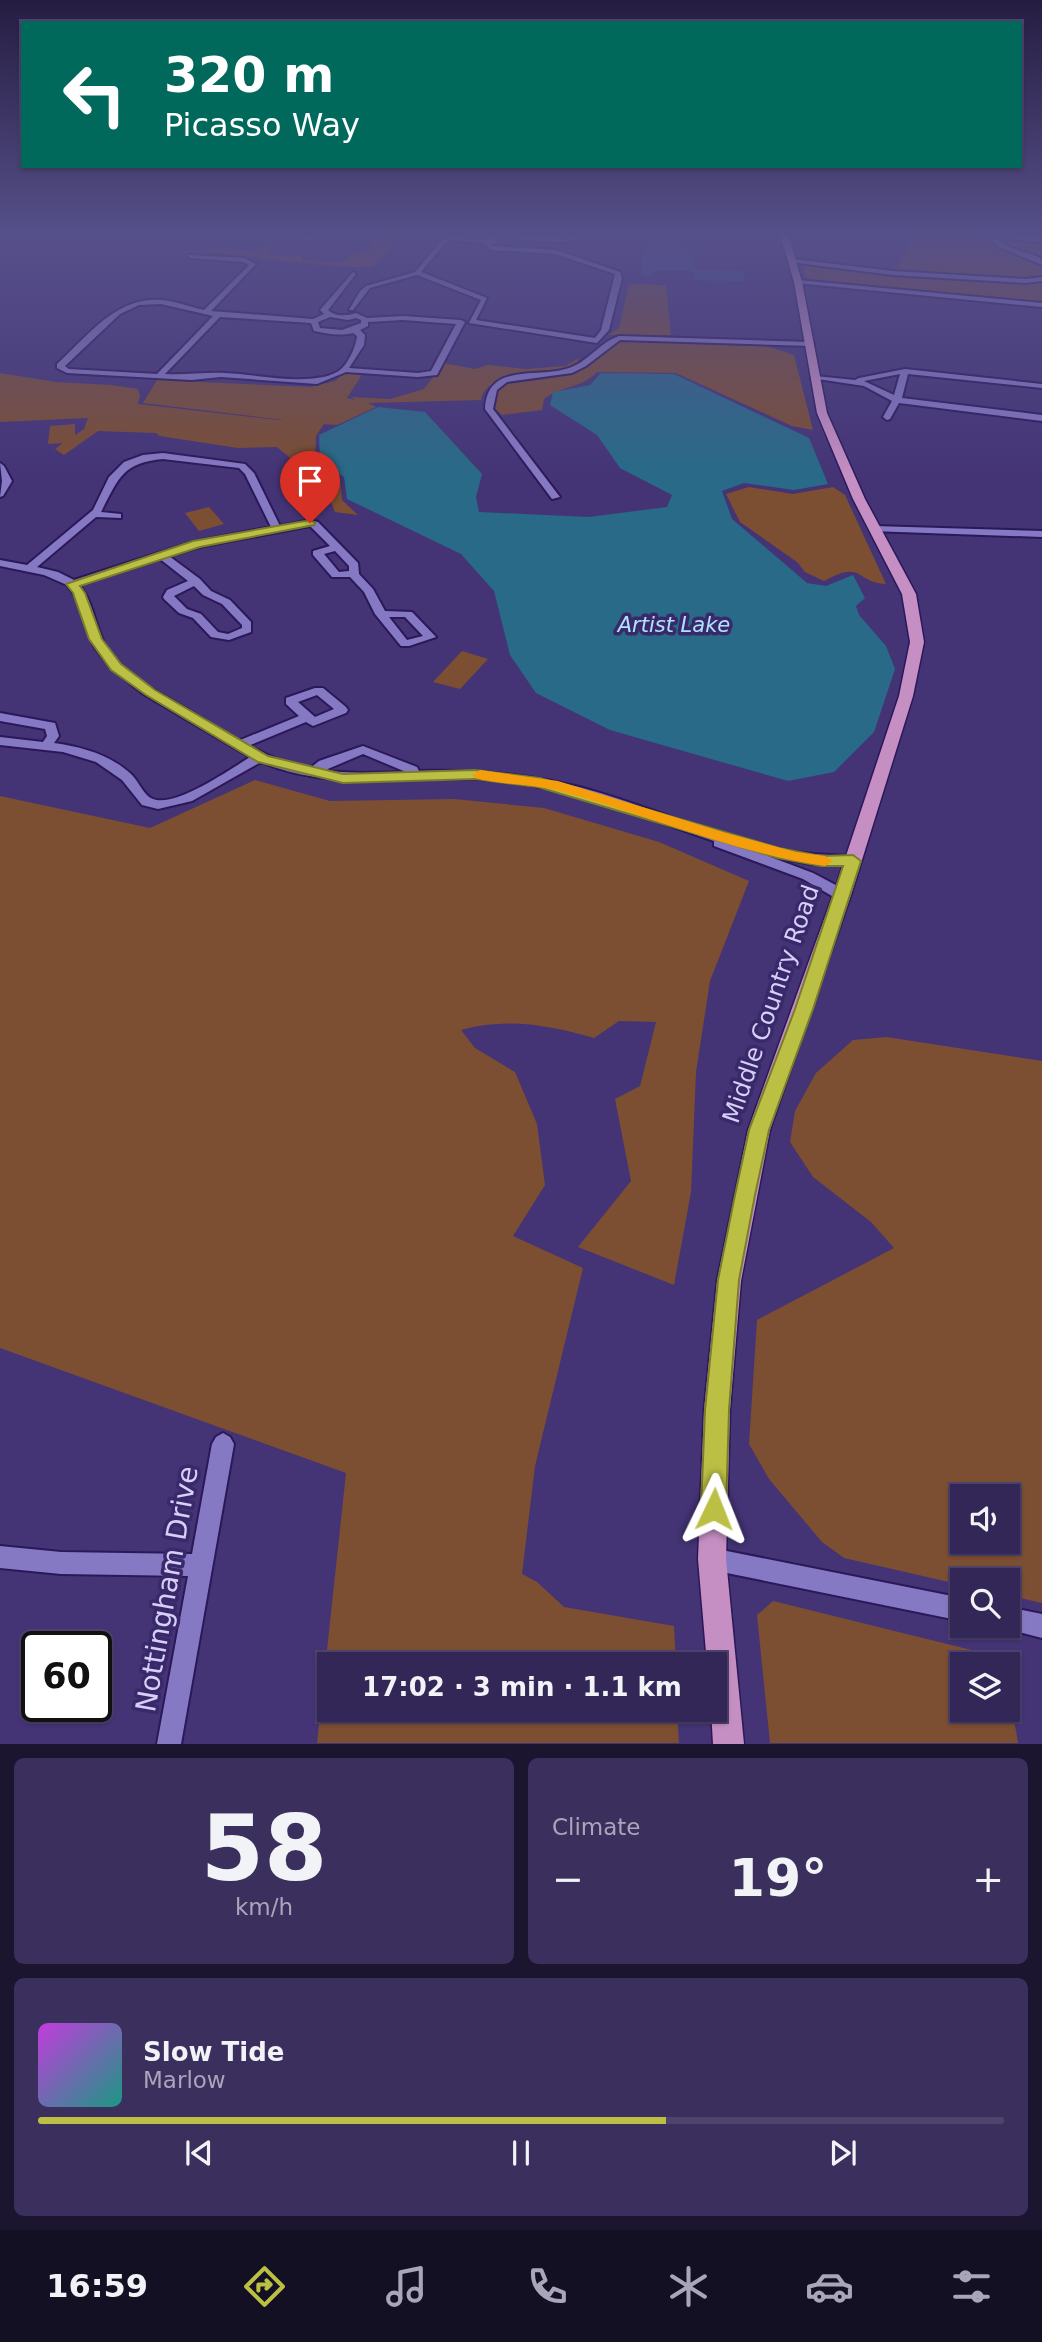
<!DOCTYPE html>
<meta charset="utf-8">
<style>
body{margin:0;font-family:"DejaVu Sans",sans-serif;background:#3b2f5e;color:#f1f3f6;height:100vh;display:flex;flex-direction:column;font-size:26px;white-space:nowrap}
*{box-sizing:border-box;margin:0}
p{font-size:23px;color:#a9a5ba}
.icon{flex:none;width:38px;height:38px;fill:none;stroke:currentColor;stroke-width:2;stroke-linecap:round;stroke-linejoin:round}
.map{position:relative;height:1744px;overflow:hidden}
.drawer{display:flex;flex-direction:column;gap:14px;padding:14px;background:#1c1530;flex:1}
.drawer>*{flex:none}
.top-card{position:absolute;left:21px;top:21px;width:1001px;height:147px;border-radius:0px;box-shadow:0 2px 5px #0004,0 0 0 2px #4e446e;background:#00695c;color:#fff;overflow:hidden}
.fabs{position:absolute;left:950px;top:1484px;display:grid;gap:14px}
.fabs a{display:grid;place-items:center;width:70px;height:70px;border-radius:0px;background:#332758;box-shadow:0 2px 5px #0004,0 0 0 2px #4e446e;font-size:35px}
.speed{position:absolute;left:21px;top:1631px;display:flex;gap:14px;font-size:35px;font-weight:700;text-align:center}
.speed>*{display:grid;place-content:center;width:91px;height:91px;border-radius:50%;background:#332758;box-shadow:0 2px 5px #0004,0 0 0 2px #4e446e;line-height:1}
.speed .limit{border:4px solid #111;border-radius:10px;background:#fff;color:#111}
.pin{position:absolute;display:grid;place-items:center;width:60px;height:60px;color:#fff;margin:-72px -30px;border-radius:50% 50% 50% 0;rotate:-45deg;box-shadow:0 0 7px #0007}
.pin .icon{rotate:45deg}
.me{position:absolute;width:77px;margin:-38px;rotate:2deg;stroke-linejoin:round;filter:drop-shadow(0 0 5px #0008)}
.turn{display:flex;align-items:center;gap:24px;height:147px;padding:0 28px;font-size:32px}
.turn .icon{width:91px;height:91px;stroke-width:2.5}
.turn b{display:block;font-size:49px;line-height:60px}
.big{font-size:52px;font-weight:700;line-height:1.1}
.drawer .widget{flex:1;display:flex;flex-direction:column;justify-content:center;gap:10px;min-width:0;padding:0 24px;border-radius:10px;background:#3b2f5e}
.drawer .dial{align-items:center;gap:0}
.dial b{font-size:91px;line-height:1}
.song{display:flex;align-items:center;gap:21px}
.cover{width:84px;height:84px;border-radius:10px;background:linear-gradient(135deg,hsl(290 70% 55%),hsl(170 70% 35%))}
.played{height:7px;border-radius:4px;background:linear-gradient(90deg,#bbc044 65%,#4e446e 65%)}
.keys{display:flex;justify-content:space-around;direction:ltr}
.heat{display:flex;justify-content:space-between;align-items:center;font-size:38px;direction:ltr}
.drawer .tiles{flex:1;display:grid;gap:14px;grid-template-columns:1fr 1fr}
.widget:last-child{grid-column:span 2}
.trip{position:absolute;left:317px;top:1652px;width:410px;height:70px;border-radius:0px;background:#332758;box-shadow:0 2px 5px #0004,0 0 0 2px #4e446e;font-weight:700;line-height:70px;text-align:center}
.dock{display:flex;height:112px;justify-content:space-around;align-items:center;background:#141023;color:#a9a5ba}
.dock .icon{width:49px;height:49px}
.dock .selected{color:#bbc044}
.dock b{font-size:32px;color:#f1f3f6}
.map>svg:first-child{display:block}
.green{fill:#7c4e32;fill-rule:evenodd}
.water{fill:#296a88}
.building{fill:#3f5091}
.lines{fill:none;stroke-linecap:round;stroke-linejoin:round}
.minor-casing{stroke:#2b1859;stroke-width:4}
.secondary-casing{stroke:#2b1859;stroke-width:4}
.primary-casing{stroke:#2b1859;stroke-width:3}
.minor{fill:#8679c3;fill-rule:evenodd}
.secondary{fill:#a684c3;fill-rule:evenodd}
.primary{fill:#c68fc3;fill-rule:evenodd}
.route{fill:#bbc044;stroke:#7a7d2c;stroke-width:2}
.slow{fill:#f59e0b}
.labels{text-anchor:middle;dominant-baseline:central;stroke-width:7;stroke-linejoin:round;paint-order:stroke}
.far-water-label{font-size:21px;font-style:italic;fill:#aee3fe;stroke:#3a296a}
.street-label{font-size:24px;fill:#d5d0f7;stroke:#3a296a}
.near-street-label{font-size:28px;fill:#d5d0f7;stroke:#3a296a}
</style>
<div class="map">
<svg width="1042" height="1744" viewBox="0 0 1042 1744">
<rect width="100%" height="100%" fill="#443476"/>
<g class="green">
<path d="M 391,234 L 403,234 L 373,267 C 313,267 256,256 198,251 L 227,247 L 249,252 L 274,244 L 268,253 L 273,256 L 302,254 L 302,260 L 340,262 L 356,253 L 373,249 L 370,242 Z"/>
<path d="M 916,234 L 1042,234 L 1042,307 L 808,284 L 802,263 L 894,272 Z"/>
<path d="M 629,284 L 666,285 L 671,335 L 608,335 L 619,328 Z"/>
<path d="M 629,339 L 764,345 L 794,355 L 813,430 L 792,426 L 676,373 L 597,372 C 581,389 562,385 544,399 L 542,410 L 502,415 L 492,406 L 498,389 L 509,381 L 546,377 L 587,365 L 618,341 Z"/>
<path d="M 579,358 L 577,366 C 552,374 486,369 481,400 L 368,403 L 376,407 L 337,425 L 324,424 L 316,436 L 315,462 L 340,478 L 342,500 L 358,515 L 335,512 L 325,487 L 277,447 L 238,448 L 160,436 L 156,433 L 98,431 L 64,455 L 55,449 L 63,443 L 48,444 L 50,426 L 75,424 L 75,435 L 84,429 L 88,418 L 0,422 L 0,373 L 56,382 L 111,385 L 138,389 L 140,396 L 138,404 L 278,420 L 284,420 L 143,403 L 157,380 L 310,387 L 335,381 L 347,371 L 363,373 L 347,398 L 356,400 L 351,397 L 390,399 L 424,389 L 444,363 L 475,369 L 488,365 L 526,369 L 565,366 Z"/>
<path d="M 749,487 L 793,494 L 833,487 L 845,495 L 886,584 C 855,583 864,559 824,581 L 805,572 L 797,562 L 740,522 L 726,494 Z"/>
<path d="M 209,507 L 224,524 L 199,531 L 185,513 Z"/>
<path d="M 462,651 L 488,659 L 460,689 L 433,682 Z"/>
<path d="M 255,780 L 330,801 L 454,799 L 544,808 L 659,842 L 749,881 L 710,981 L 696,1072 L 691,1192 L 674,1285 L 578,1247 L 631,1181 L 615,1099 L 640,1086 L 656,1022 L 619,1021 L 594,1038 C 550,1025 506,1017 461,1030 L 475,1048 L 515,1072 L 537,1124 L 545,1185 L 513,1236 L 583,1268 L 535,1466 L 522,1574 L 537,1582 L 564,1607 L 674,1626 L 676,1664 L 329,1664 L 329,1710 L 677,1710 L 679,1743 L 317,1743 L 346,1473 L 0,1348 L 0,796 L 150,828 Z"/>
<path d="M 886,1037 L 1042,1061 L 1042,1603 L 1008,1595 L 1008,1580 L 962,1580 L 962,1585 L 844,1558 L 822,1542 L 769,1479 L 749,1444 L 757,1320 L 894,1248 L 871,1222 L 813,1177 L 790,1142 L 795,1111 L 816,1073 L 853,1040 ZM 962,1496 L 1008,1496 L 1008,1542 L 962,1542 Z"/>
<path d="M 773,1601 L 1004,1658 L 1005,1664 L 962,1664 L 962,1710 L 1008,1710 L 1008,1683 L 1018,1743 L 770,1743 L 757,1615 Z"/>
</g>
<path class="water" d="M 601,373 L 674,374 L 809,438 L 828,484 L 794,490 L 744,483 L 722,491 L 732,519 L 807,583 L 826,586 L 853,575 L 865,598 L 856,606 L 859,615 L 886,646 L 895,669 L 874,732 L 834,772 L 788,781 L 610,730 L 536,693 L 510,655 L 494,591 L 461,554 L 347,499 L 344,477 L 320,462 L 319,435 L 378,407 L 425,412 L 482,474 L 476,497 L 479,512 L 589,517 L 667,507 L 672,495 L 620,468 L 597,435 L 550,405 L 553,392 L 590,385 Z"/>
<path class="building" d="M 651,234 L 678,234 L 679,240 L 692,257 L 696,270 L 744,271 L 744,281 L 695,280 L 694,271 L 654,271 L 650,276 L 642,276 L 641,257 L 645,257 L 645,250 L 649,250 Z"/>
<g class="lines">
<g class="minor-casing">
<g id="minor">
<path d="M 270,234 L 310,236 L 348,234 L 310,240 Z"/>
<path d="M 447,234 L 453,234 L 451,237 L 486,239 L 499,234 L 561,238 L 606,234 L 561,242 L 500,238 L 495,240 L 497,243 L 492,244 L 493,246 L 556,250 L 620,272 L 622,278 L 609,330 L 597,343 L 469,323 L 481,300 L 417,275 L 370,288 L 353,310 L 349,310 L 360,291 L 366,286 L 415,272 ZM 448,240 L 485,243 L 490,250 L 555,254 L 615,274 L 601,330 L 595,338 L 476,320 L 487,298 L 421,272 Z"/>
<path d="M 989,234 L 993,234 C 1004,249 1022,250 1038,257 L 1042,260 L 1042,265 L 999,247 L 993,242 Z"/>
<path d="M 188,255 L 244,258 L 256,264 L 211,311 L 313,319 L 324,314 L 320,310 L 353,272 L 356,274 L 328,310 C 335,317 347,316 356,313 L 367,318 L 403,316 L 461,320 L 465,322 L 437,375 L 418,377 L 346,372 L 317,384 L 221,377 L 191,380 L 67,373 L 57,368 L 57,364 C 87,337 116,296 161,300 C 175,301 190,307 204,310 L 249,265 L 243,262 L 190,258 ZM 161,304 L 213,316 L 157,374 L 69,369 L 65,366 L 120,314 L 139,305 ZM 220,317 L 311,323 L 314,331 C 328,334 340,336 353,333 L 357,336 C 356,347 347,367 337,372 C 310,387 256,374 225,373 C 205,372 185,375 165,374 ZM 330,317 L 348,320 L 356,318 L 361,320 L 361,323 L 342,330 L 320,328 L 318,322 ZM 403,320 L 456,324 L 431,371 L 418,373 L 349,368 L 364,345 L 365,335 L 360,330 L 368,326 L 368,322 Z"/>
<path d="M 792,259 L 893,271 L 1026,279 L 1042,277 L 1042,281 L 1026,283 L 893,275 L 790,262 Z"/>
<path d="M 798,280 L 1042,303 L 1042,307 L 796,283 Z"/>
<path d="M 619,336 L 810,342 L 814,344 L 810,346 L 620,340 L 586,366 L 572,373 L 507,382 L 497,390 L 493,409 L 560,497 L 552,499 L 485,409 C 487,359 543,381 574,366 C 591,358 601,342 619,336 Z"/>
<path d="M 905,369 L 1042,384 L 1042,388 L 908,374 L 902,398 L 1042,415 L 1042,421 L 899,403 L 890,419 L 887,420 L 883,417 L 892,401 L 864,386 L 811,378 L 815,376 L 855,380 L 859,378 ZM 900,374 L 894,395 L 864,381 Z"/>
<path d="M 163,453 L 245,464 L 254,473 L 280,526 L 310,520 L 318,522 L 358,563 L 359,574 L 373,589 L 385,611 L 412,612 L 436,637 L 409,646 L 401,646 L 375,614 L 364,592 L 350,577 L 332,577 L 313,555 L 313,551 L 330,546 L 310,526 L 199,547 L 169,556 L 200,579 L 211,591 L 230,600 L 251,622 L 251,632 L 229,640 L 211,637 L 193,618 L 179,613 L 164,599 L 163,597 L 167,590 L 188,581 L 160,559 L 79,585 C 95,604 95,629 107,649 C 125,677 160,693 188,710 C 205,720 221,731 238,741 L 299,716 L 286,704 L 286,698 L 315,688 L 323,688 L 346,707 L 348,710 L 346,713 L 313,726 L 306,722 L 248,746 L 283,762 L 309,769 L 319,761 L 363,746 L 417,767 L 419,771 C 473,770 526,773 579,787 C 644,804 707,834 773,848 C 800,854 826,855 853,856 L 858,858 L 860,861 L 858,864 L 812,864 L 768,856 L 813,873 L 847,891 L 849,895 L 847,899 L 837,899 L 803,879 L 714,846 L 714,841 C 641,816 570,787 493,780 C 414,773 336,794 261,762 L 192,801 L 158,809 L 142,805 L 122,780 L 96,762 L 63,752 L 0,745 L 0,737 L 43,742 L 47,736 L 45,729 L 0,721 L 0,713 L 55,723 L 59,736 L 54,743 C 83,747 111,755 132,775 C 139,782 144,796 153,799 C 175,808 231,769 250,757 L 142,693 L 110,667 L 94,646 L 77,598 L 67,585 L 44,575 L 0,566 L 0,560 L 27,565 L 93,510 L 109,477 L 124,462 L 143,455 ZM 163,459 L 239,468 L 245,474 L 271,527 L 193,542 L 74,580 L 58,572 L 37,567 L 96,517 L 121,518 L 121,514 L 101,512 C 119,478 122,463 163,459 ZM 335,551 L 349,566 L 349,571 L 339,572 L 324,554 ZM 194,586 L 203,595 L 222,604 L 242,625 L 242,628 L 228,634 L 218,632 L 201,614 L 187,609 L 174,596 ZM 389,617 L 405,617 L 423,636 L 407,640 ZM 317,695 L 334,709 L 315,717 L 298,702 ZM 363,754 L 406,772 L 362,773 L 323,771 Z"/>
<path d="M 0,463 L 4,466 L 12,481 L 3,496 L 0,497 L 2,481 Z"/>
<path d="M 874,526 L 1042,531 L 1042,537 L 871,531 L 871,527 Z"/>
<path d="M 223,1433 L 230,1437 L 234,1444 L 181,1744 L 157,1744 L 188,1576 L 61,1574 L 0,1568 L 0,1546 L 61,1552 L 192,1554 L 212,1444 L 216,1437 Z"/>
<path d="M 712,1548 L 962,1598 L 962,1621 L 712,1570 L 704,1567 L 701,1559 L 704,1551 Z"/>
<path d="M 1008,1607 L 1042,1614 L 1042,1638 L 1000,1627 L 1008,1626 Z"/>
</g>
</g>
<g class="secondary-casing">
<path id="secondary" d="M 974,234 L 1042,238 L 1042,242 L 977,236 Z"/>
</g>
<g class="primary-casing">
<path id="primary" d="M 780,234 L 788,234 L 802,282 L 827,413 L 865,499 L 916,594 L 924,642 L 913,696 L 852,892 L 770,1130 L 741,1281 L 730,1410 L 726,1559 L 744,1744 L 713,1744 L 711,1710 L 714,1710 L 714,1664 L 707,1664 L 698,1559 L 704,1410 L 717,1281 L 748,1130 L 834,892 L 899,696 L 910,642 L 902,594 L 853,499 L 817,413 L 794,282 Z"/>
</g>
<use href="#minor" class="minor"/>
<use href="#secondary" class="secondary"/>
<use href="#primary" class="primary"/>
</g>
<linearGradient id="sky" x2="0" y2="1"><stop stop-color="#251d41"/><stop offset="0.49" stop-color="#56508a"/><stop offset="1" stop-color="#56508a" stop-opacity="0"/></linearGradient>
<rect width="1042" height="478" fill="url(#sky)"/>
<path class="route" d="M 310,520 L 315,523 L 314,525 L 200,547 L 80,586 L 85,593 L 102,639 L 121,664 L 155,690 L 268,756 L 343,774 L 475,770 L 540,778 L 779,848 L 821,856 L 853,855 L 861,861 L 813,1009 L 769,1130 L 755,1195 L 739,1280 L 729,1410 L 726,1509 L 723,1517 L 714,1521 L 705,1517 L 701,1509 L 705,1410 L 718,1280 L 735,1195 L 749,1130 L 795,1009 L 843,866 L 821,866 L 778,858 L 538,787 L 475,779 L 343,783 L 258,762 L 146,695 L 111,670 L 89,639 L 73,593 L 66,584 L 193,541 Z"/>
<path class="slow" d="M 480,770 L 558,781 L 723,832 L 796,852 L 825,856 L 833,861 L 825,866 C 734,853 648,815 559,791 C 531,784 502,785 475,778 L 472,775 Z"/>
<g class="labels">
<g class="far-water-label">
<text x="674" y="625">Artist Lake</text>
</g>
<g class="street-label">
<text transform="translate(771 1004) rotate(-71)">Middle Country Road</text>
</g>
<g class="near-street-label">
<text transform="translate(167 1589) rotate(-80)">Nottingham Drive</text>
</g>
</g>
</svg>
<div class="fabs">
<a><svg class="icon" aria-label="sound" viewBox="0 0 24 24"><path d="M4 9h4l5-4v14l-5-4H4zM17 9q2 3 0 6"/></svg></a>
<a><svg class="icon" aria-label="search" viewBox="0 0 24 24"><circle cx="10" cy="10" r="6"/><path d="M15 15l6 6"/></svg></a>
<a><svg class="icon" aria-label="layers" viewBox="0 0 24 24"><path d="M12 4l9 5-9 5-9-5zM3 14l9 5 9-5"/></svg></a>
</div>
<div class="speed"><div class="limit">60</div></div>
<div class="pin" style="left:310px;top:523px;background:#d93025"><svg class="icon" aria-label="arrive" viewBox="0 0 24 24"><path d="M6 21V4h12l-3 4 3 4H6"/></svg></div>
<svg class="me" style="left:714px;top:1509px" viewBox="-20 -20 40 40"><path d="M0-17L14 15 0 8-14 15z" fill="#bbc044" stroke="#fff" stroke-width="4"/></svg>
<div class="trip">17:02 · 3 min · 1.1 km</div>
<div class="top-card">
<div class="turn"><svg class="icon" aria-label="left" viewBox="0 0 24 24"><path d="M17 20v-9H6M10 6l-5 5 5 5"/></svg><div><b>320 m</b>Picasso Way</div></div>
</div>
</div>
<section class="drawer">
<div class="tiles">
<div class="widget dial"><b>58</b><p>km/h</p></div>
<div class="widget"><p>Climate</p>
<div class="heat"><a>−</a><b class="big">19°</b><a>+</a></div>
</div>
<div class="widget">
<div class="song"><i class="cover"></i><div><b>Slow Tide</b><p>Marlow</p></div></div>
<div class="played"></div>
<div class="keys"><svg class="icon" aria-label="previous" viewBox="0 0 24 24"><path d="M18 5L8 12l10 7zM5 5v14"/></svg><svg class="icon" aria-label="pause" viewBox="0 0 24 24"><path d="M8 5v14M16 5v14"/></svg><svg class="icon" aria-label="next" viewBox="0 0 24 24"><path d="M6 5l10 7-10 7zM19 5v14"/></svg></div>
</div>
</div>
</section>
<nav class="dock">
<b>16:59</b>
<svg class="icon selected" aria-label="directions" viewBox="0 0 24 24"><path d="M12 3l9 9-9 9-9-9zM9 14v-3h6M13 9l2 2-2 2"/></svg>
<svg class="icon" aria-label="music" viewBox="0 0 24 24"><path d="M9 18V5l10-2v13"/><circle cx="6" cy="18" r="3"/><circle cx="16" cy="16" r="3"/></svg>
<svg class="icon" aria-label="phone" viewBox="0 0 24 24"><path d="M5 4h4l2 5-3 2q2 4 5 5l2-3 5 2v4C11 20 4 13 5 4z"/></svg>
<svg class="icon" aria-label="climate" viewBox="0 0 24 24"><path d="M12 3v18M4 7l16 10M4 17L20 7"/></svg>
<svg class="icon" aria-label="car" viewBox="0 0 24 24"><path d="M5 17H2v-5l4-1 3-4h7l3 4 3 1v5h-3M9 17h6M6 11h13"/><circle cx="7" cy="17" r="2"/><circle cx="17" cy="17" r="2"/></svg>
<svg class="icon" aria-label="filters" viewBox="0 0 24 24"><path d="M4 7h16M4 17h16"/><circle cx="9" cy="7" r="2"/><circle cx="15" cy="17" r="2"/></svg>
</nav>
